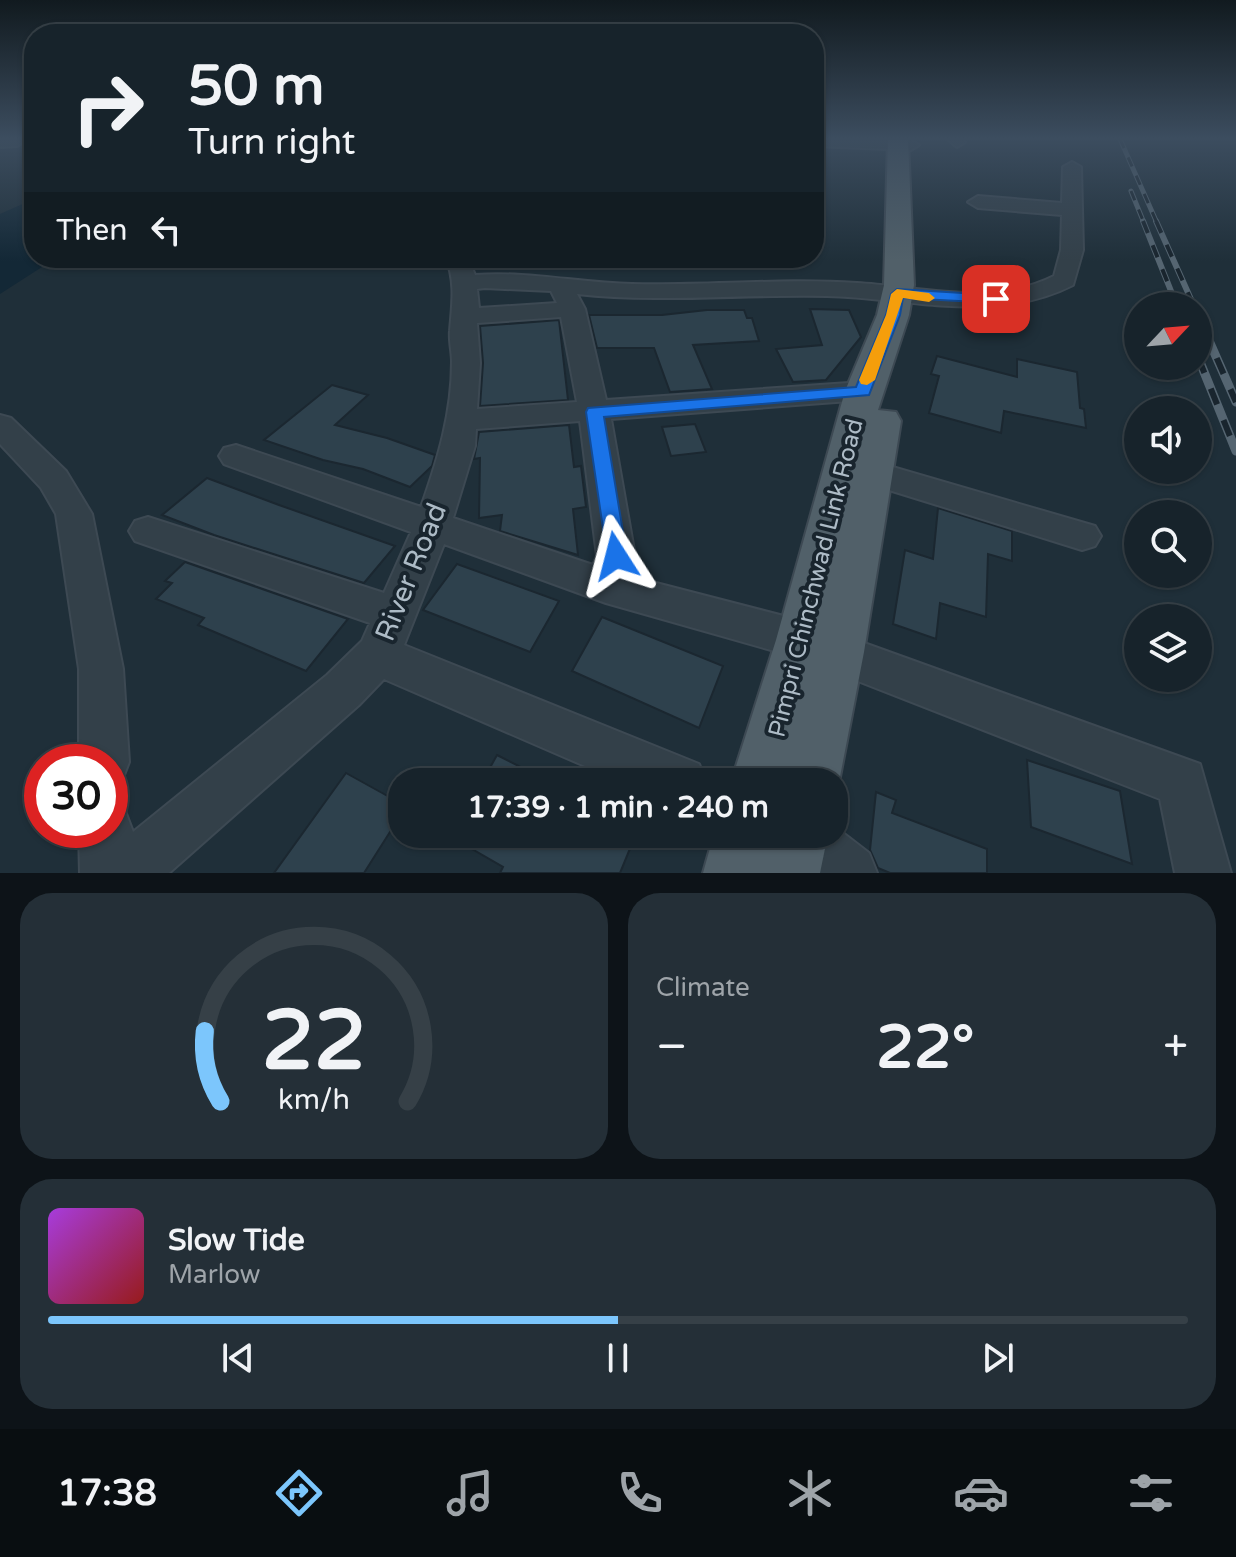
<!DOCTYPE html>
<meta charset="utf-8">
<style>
body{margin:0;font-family:"Varela Round",sans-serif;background:#242f37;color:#f1f3f6;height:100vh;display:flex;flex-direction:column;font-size:30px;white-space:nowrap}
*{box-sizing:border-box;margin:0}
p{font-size:26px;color:#9ea4a9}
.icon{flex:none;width:44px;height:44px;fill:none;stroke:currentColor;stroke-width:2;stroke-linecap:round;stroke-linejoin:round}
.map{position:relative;height:873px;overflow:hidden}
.details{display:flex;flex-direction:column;gap:20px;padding:20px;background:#0d1318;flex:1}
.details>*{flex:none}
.top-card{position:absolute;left:24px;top:24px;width:800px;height:244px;border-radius:32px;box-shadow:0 2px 6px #0004,0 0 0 2px #364047;background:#17232b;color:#f1f3f6;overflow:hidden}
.needle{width:52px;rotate:64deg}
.buttons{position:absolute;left:1124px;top:292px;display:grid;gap:16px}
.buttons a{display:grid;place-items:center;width:88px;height:88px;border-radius:50%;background:#17232b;box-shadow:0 2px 6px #0004,0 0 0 2px #364047;font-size:40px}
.speed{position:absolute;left:24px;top:744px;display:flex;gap:16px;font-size:40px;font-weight:700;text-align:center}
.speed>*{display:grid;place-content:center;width:104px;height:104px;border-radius:50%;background:#17232b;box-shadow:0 2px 6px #0004,0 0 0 2px #364047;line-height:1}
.speed .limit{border:12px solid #d22;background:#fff;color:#111}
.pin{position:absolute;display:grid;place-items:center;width:68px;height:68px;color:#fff;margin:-34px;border-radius:16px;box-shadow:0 4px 12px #0006}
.me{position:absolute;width:88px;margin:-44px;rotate:351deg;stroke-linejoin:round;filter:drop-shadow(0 0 6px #0008)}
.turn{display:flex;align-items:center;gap:28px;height:168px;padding:0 32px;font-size:36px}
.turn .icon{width:104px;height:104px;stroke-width:2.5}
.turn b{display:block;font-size:56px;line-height:68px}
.then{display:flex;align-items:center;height:76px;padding:0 32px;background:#0003;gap:16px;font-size:30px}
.big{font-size:60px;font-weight:700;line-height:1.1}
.details .widget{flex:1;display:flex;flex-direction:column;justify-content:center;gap:12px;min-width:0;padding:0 28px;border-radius:32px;background:#242f37}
.details .dial{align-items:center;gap:0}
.dial svg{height:208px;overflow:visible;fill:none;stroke:#364047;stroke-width:7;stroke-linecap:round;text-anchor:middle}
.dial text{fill:#f1f3f6;stroke:none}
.song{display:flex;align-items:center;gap:24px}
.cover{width:96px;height:96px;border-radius:12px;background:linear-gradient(135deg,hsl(280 70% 55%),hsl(0 70% 35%))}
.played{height:8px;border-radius:4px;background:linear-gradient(90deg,#7cc6fc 50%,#364047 50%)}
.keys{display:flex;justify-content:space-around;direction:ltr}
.heat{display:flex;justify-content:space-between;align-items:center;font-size:44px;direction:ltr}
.details .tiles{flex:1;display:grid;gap:20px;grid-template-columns:1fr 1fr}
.widget:last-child{grid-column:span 2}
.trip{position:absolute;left:388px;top:768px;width:460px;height:80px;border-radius:32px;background:#17232b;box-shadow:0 2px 6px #0004,0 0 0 2px #364047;font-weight:700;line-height:80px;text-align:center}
.tab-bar{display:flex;height:128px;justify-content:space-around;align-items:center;background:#090e11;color:#9ea4a9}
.tab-bar .icon{width:56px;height:56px}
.tab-bar .selected{color:#7cc6fc}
.tab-bar b{font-size:36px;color:#f1f3f6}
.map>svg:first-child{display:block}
.water{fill:#132836}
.building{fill:#2e414d;stroke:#1b2730;stroke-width:2}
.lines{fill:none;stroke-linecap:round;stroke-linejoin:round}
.minor-casing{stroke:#3d4953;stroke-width:4}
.major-casing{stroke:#3d4953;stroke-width:4}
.minor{fill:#334049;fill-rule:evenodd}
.major{fill:#516069;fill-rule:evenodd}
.rail-far2-casing{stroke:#556571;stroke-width:5}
.rail-far1-casing{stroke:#556571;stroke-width:6}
.rail-casing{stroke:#556571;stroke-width:9}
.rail-far2{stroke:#19252e;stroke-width:3;stroke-dasharray:10;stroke-linecap:butt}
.rail-far1{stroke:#19252e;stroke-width:4;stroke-dasharray:13;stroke-linecap:butt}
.rail{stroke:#19252e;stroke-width:6;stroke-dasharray:17;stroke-linecap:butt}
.route{fill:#1a73e8;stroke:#114b97;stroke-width:2}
.slow{fill:#f59e0b}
.labels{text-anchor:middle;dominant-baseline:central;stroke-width:8;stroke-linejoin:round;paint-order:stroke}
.street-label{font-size:24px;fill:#adbbc6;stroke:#19252e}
.near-street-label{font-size:28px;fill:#adbbc6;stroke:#19252e}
</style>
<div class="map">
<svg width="1236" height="873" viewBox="0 0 1236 873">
<rect width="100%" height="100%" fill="#1f2f39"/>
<path class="water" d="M 34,199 L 34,258 L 56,258 L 0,294 L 0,214 Z"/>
<g class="building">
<path d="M 810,309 L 849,310 L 861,337 L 826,380 L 793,382 L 776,349 L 822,345 Z"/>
<path d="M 707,310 L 744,310 L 747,318 L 752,318 L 759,341 L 693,345 L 712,389 L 670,392 L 654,348 L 597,348 L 589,315 L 662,315 Z"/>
<path d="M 559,320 L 568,400 L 480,406 L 483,363 L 480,326 Z"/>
<path d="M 937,356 L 1017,377 L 1017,359 L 1077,372 L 1080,408 L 1084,409 L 1086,428 L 1004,411 L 1001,433 L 929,413 L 939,376 L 931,374 Z"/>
<path d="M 332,385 L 368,395 L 335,425 L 387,438 L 435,455 L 432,466 L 410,487 L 363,469 L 323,460 L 264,440 Z"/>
<path d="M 695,424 L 706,452 L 671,456 L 662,427 Z"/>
<path d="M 569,425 L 574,467 L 581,466 L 586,507 L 573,509 L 578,555 L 500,531 L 502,515 L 479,518 L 480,458 L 474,459 L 479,432 Z"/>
<path d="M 207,478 L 279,505 L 395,546 L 364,583 L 214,535 L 162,515 Z"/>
<path d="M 938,508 L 1012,531 L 1012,561 L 988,554 L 986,617 L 940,603 L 936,639 L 893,624 L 905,550 L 933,559 Z"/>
<path d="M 185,562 L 348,619 L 306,671 L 198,625 L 204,618 L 156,599 L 172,583 L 165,581 Z"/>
<path d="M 457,564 L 559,601 L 530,652 L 423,610 Z"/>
<path d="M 602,617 L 723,666 L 699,728 L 572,671 Z"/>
<path d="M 497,755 L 550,782 L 482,782 Z"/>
<path d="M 1027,760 L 1120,791 L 1132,864 L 1031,827 Z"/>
<path d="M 346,773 L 402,804 L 402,813 L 364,873 L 274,873 Z"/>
<path d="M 876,792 L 896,800 L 892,813 L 987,849 L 987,873 L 890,873 L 878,868 L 870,850 Z"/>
<path d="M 446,834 L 636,834 L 620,873 L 500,873 L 503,867 Z"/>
</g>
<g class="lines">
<g class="minor-casing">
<g id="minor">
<path d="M 0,139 L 23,139 L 25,141 L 17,146 L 0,147 Z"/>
<path d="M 814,139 L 911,140 L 919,145 L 911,150 L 814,146 Z"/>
<path d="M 947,139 L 963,139 L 965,142 L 957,147 Z"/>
<path d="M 1072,162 L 1081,167 L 1083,250 L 1073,285 C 994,325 911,298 827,296 C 744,294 660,303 577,294 L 585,309 L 606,400 L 863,382 L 873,385 L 878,391 L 873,397 L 863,400 L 611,419 L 635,556 L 629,576 L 803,621 L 1200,764 L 1231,873 L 1175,873 L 1160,799 L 799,658 L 606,603 L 444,544 L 404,645 L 699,764 L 706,782 L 622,782 L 384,679 L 359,705 L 169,873 L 80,873 L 79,830 L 110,830 L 110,805 L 125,811 L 133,832 L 327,675 L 362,641 L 370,623 L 135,541 L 129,531 L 135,521 L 148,517 L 384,593 L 411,532 L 224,464 L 219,456 L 224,448 L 236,445 L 421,507 C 438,459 452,413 452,362 C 452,352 449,341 450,331 C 452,305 456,283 446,258 L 468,258 L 475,275 C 528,271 579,283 632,284 C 707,286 782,278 857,283 C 924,287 992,307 1054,276 L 1061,250 L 1062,215 L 978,208 L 968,202 L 978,196 L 1062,203 L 1063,167 ZM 485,288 L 551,291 L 557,303 L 479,308 L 477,289 ZM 561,317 L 577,402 L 477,409 L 480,363 L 477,323 ZM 580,421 L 597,556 L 593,565 L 453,518 L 475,446 L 476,429 Z"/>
<path d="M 0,415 L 11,418 L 66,471 L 92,514 L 123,669 L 129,762 L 122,780 L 110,784 L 110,762 L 79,762 L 79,669 L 56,514 L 41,488 L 0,444 Z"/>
<path d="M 872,461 L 1095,526 L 1101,536 L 1095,546 L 1082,550 L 860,481 L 855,473 L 860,465 Z"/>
<path d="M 834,826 L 869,853 L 877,873 L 805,873 L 781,853 L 773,834 L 834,834 Z"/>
</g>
</g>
<g class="major-casing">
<g id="major">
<path d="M 888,139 L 908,139 L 914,285 L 909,315 L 878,410 L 896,412 L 901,421 L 864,652 L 839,782 L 834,794 L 834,782 L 731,782 L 776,640 L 845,391 L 877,315 L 884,285 Z"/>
<path d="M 714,834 L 828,834 L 820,873 L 703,873 Z"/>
</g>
</g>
<use href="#minor" class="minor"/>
<use href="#major" class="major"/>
<g class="rail-far2-casing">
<g id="rail-far2">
<path d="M 1120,139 L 1157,223"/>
<path d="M 1131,191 L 1144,223"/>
</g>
</g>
<g class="rail-far1-casing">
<g id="rail-far1">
<path d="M 1143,221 L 1177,306"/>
<path d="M 1156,221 L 1194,306"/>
<path d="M 1198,315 L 1204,329"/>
</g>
</g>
<g class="rail-casing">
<g id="rail">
<path d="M 1203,327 L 1236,402"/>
<path d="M 1198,357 L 1236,451"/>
</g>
</g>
<use href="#rail-far2" class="rail-far2"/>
<use href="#rail-far1" class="rail-far1"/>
<use href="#rail" class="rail"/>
</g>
<linearGradient id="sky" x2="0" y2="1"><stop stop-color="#111a1f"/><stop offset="0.53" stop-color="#3c4d5f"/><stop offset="1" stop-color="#3c4d5f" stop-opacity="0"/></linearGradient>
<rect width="1236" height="261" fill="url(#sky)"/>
<path class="route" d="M 897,289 L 996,295 L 1003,299 L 996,303 L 903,298 L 900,315 L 869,395 L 604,417 L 627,556 L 624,563 L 616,565 L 608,563 L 586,412 L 588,408 L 856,387 L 886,315 L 891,294 Z"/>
<path class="slow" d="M 897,289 L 929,293 L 935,298 L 929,302 L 903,298 L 875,380 L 867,385 L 861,384 L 859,380 L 886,315 L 891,294 Z"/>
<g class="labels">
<g class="street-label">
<text transform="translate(816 578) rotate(-76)">Pimpri Chinchwad Link Road</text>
</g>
<g class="near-street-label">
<text transform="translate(411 572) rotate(-68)">River Road</text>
</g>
</g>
</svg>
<div class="buttons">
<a><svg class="needle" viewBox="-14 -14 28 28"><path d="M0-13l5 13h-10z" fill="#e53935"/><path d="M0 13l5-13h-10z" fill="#9ea4a9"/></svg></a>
<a><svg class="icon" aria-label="sound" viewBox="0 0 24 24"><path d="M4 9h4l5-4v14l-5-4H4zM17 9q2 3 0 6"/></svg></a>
<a><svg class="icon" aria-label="search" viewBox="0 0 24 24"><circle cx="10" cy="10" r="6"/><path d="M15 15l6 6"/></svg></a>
<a><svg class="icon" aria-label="layers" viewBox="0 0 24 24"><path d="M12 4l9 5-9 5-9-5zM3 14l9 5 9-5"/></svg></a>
</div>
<div class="speed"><div class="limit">30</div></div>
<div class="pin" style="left:996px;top:299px;background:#d93025"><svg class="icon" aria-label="arrive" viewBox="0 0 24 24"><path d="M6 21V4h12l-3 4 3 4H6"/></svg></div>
<svg class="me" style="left:616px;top:556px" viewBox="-20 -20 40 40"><path d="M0-17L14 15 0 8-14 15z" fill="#1a73e8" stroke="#fff" stroke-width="4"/></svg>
<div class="trip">17:39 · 1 min · 240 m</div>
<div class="top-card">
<div class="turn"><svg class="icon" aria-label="right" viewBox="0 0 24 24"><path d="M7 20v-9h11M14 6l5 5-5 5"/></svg><div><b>50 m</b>Turn right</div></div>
<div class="then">Then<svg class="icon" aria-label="left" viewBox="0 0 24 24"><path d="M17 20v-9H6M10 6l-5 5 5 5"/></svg></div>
</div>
</div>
<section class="details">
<div class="tiles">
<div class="widget dial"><svg viewBox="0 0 100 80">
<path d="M14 69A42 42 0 1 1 86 69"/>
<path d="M14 69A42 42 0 0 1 8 42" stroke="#7cc6fc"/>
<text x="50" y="56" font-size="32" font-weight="700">22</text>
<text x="50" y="72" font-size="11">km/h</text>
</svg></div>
<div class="widget"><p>Climate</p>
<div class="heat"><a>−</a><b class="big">22°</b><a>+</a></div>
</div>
<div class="widget">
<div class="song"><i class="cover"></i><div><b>Slow Tide</b><p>Marlow</p></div></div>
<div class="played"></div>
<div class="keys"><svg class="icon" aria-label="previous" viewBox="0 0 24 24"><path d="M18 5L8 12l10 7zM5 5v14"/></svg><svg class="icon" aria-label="pause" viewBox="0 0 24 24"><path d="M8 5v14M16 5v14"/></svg><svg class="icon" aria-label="next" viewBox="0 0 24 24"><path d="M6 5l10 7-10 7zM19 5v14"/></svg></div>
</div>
</div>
</section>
<nav class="tab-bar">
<b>17:38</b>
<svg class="icon selected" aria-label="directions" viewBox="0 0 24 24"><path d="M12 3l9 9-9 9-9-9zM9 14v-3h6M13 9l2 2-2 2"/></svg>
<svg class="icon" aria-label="music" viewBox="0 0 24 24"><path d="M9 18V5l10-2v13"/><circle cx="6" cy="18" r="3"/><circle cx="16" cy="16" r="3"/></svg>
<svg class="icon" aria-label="phone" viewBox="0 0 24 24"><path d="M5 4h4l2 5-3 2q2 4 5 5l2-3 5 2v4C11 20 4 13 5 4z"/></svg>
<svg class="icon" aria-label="climate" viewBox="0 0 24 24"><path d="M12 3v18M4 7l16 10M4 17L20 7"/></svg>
<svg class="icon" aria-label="car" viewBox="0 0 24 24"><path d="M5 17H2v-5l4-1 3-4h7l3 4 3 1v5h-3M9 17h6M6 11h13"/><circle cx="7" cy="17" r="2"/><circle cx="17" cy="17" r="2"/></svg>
<svg class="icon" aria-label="filters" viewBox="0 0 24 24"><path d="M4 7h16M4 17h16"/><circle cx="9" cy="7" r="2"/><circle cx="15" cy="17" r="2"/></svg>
</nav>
